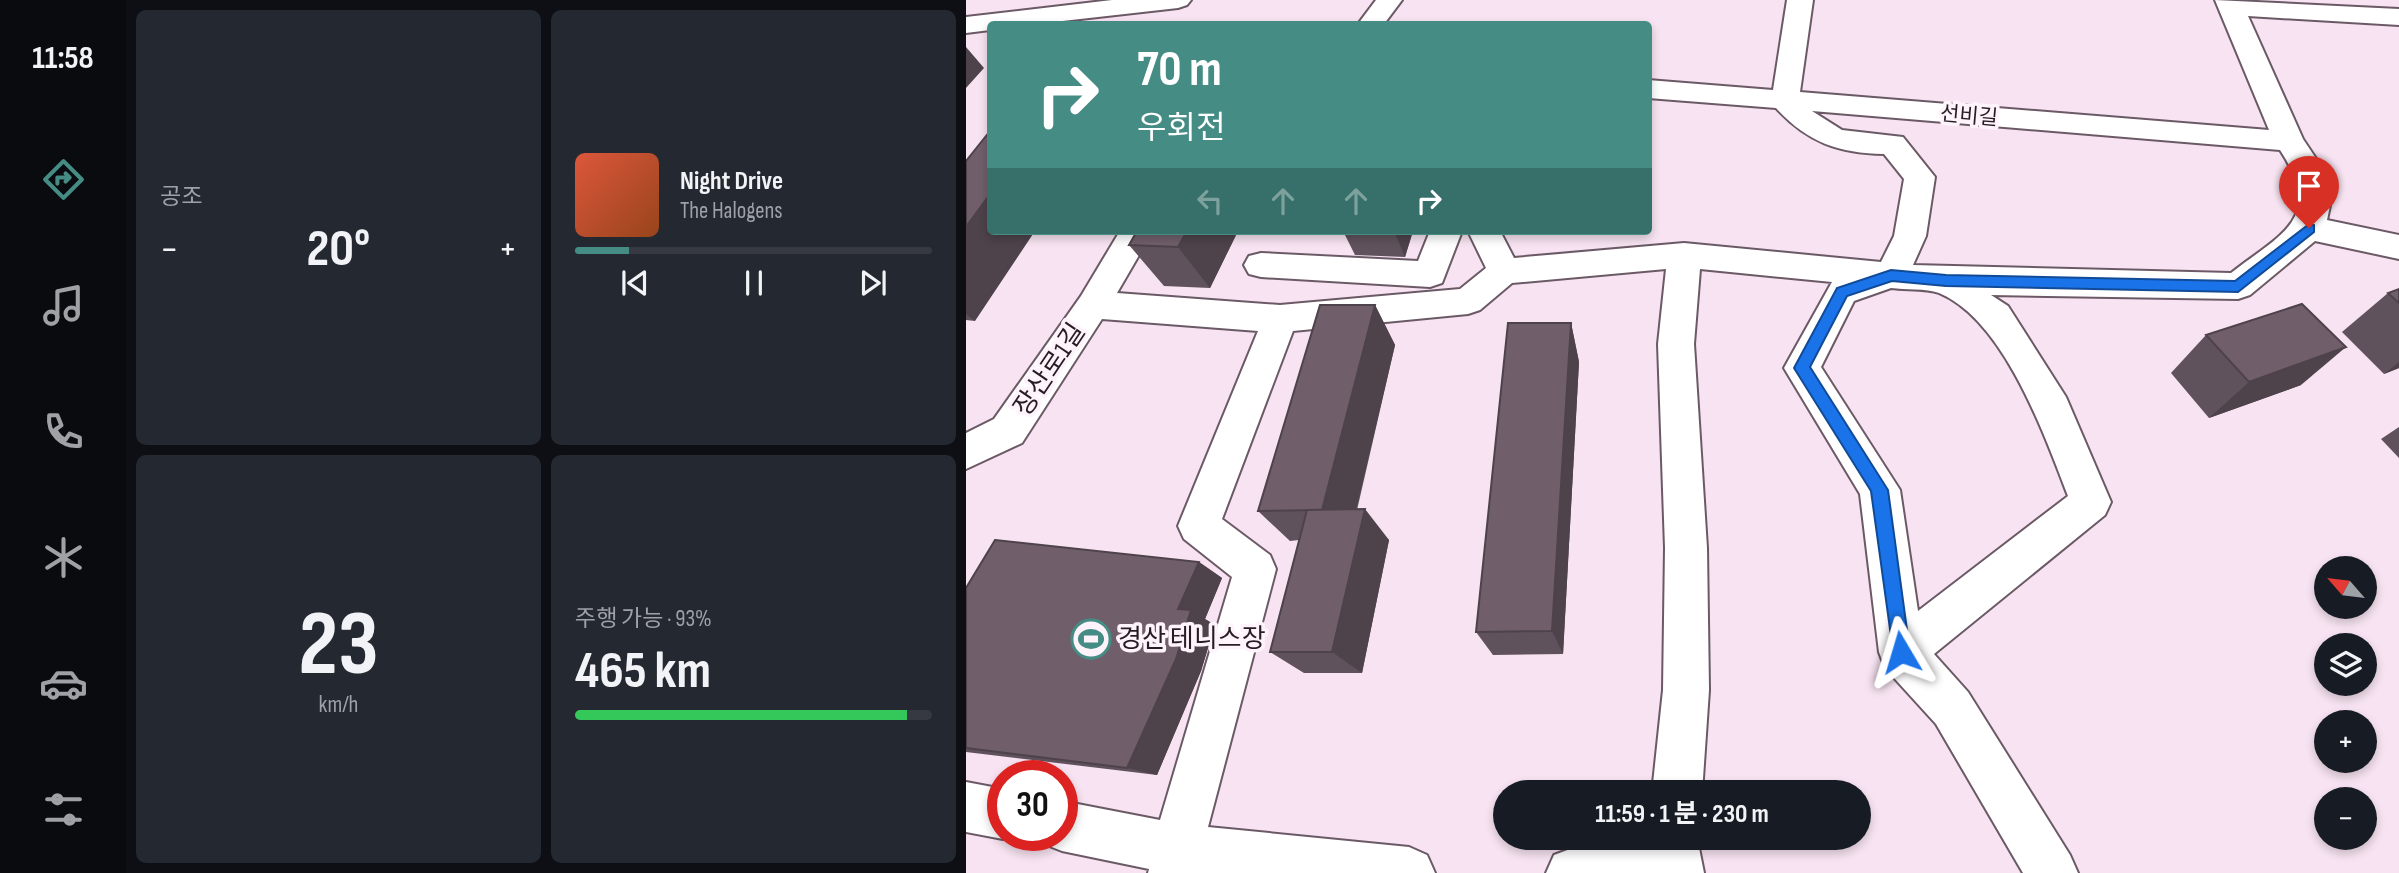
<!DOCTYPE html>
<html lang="ko">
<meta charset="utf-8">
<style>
body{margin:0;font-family:"Sofia Sans Condensed","Noto Sans KR",sans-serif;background:#242831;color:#f1f3f6;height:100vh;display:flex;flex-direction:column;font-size:26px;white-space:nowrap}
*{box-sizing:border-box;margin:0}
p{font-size:23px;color:#9ea1a6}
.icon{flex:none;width:38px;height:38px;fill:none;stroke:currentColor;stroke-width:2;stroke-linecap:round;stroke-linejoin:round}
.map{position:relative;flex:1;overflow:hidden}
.side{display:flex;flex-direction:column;gap:10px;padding:10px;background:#0d0f14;width:840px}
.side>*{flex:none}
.banner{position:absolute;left:21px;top:21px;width:665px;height:214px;border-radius:7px;box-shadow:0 4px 10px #0003;background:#458c85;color:#fff;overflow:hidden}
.needle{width:46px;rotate:298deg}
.tools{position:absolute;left:1348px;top:556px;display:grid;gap:14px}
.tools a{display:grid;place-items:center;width:63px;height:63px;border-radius:50%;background:#171b24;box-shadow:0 4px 10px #0003;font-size:35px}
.speed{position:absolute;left:21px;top:760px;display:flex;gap:14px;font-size:35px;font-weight:700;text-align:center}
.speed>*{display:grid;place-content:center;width:91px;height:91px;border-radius:50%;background:#171b24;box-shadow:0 4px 10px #0003;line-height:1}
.speed .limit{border:10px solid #d22;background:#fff;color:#111}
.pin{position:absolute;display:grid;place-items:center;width:60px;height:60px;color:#fff;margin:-72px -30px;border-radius:50% 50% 50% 0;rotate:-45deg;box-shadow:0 0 7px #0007}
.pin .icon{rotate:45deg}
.me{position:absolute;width:77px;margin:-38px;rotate:353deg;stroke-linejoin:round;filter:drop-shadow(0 0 5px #0008)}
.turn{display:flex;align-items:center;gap:24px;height:147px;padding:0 35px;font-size:32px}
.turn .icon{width:91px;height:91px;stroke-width:2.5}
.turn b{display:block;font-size:49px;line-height:60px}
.lanes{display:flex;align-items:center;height:66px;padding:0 35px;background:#0003;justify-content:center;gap:35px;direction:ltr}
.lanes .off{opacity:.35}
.big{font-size:52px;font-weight:700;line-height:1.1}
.side .widget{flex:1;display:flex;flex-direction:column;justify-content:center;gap:10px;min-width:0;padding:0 24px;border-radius:10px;background:#242831}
.side .dial{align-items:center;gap:0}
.dial b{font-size:91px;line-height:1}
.song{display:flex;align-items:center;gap:21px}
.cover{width:84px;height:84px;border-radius:10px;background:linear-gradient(135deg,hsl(10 70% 55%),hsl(20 70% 35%))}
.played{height:7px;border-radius:4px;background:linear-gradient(90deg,#458c85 15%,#363941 15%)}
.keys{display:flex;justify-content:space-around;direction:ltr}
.heat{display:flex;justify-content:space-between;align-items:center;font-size:38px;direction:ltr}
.charge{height:10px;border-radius:5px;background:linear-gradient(90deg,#34c759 93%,#363941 0)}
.side .tiles{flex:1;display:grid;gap:10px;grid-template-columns:repeat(2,1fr)}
.trip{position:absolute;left:527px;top:780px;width:378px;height:70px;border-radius:35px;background:#171b24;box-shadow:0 4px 10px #0003;font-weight:700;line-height:70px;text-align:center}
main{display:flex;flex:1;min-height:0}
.tab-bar{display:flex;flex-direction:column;width:126px;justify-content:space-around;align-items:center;background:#090b0e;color:#9ea1a6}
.tab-bar .icon{width:49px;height:49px}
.tab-bar .selected{color:#458c85}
.tab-bar b{font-size:32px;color:#f1f3f6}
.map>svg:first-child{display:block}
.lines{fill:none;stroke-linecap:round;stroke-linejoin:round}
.minor-casing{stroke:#6b5a66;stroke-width:4}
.minor{fill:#fff;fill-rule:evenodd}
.wall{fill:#60525c}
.shaded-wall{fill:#4e424b}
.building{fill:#705f6b;stroke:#4e424b;stroke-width:2}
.route{fill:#1a73e8;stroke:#114b97;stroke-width:2}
.labels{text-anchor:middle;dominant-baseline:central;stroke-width:7;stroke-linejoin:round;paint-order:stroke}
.far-street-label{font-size:21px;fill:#241d22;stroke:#fff3fb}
.street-label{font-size:26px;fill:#241d22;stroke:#fff3fb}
.poi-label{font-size:26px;fill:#241d22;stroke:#fff3fb;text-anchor:start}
</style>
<main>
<nav class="tab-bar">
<b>11:58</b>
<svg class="icon selected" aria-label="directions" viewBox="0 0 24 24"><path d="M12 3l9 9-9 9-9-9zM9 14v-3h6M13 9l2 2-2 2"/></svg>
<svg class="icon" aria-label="music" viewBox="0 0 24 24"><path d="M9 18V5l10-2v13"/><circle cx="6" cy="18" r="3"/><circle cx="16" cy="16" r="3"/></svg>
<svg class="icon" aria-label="phone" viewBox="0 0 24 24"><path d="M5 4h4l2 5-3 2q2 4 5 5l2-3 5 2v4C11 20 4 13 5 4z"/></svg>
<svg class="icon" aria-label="climate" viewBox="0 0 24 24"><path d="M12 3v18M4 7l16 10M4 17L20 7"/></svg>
<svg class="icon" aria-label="car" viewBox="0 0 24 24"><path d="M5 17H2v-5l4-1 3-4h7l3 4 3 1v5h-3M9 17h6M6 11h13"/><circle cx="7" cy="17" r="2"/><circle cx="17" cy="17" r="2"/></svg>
<svg class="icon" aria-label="filters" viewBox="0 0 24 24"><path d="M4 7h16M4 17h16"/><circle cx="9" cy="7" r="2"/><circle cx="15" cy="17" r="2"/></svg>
</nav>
<section class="side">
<div class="tiles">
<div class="widget"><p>공조</p>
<div class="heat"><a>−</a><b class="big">20°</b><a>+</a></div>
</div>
<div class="widget">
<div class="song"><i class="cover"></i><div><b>Night Drive</b><p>The Halogens</p></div></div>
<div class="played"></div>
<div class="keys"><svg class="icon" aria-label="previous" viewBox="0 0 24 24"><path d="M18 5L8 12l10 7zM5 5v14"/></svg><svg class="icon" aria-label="pause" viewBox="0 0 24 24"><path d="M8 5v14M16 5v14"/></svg><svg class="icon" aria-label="next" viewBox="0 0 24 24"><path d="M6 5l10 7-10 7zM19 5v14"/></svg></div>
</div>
<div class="widget dial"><b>23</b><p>km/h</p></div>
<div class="widget"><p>주행 가능 · 93%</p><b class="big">465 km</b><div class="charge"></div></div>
</div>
</section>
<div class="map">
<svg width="1433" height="873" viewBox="0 0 1433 873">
<rect width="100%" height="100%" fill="#f7e3f1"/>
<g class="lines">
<g class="minor-casing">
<g id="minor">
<path d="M 146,0 L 225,0 L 221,5 L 212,8 L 70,24 L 24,24 L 24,30 L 0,33 L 0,17 Z"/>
<path d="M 410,0 L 436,0 L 418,24 L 392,24 Z"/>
<path d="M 821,0 L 847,0 L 834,92 L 1303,130 L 1249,0 L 1433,9 L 1433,25 L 1282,16 L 1337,139 L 1361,175 L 1366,196 L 1361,220 L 1433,235 L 1433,259 L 1349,241 L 1284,295 L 1272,299 L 1025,295 L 1042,306 L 1100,397 L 1145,502 L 1139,515 L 968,654 L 1002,692 L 1104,855 L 1112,873 L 1057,873 L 970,724 L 919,668 L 913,652 L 894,494 L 818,368 L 866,282 L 734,269 L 728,344 L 741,548 L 743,690 L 736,793 L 686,793 L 697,690 L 699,548 L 692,344 L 700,269 L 546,283 L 514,310 L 502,314 L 327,331 L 256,519 L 304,555 L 310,569 L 242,827 L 443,847 L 461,855 L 469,873 L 182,873 L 183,869 L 96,851 L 78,844 L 75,835 L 96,835 L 96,801 L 194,820 L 266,577 L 218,539 L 212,526 L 292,331 L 136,319 L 56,443 L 0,469 L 0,433 L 28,419 L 115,296 L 154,231 L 187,231 L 151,293 L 314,305 L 494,289 L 520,268 L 502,231 L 534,231 L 548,258 L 718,243 L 915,262 L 928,236 L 938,179 L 918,154 C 872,153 841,142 810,108 L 682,98 L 682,80 L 807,90 ZM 846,111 L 1314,150 C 1359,219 1316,233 1265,273 L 947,265 L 960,236 L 969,177 L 937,137 L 876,130 ZM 925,288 C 939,290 960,288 973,293 C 1038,320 1078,434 1102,496 L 952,611 L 934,490 L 855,367 L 888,301 Z"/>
<path d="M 464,231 L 496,231 L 476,283 L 464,287 L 295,277 L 283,274 L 278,265 L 283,256 L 295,253 L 452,261 Z"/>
<path d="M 0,782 L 37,789 L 37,835 L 47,835 L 37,839 L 0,832 Z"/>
<path d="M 634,838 L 731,838 L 738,873 L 580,873 L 588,855 Z"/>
</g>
</g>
<use href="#minor" class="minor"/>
</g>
<g class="wall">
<path d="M 0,161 L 9,321 L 0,320 Z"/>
<path d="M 171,231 L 272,231 L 244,288 L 198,286 L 163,245 Z"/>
<path d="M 377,231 L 447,231 L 439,257 L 389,255 Z"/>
<path d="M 1433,289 L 1433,368 L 1418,374 L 1376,332 L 1422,293 Z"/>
<path d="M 409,305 L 429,345 L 391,510 L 423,540 L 396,673 L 338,673 L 304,652 L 333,540 L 324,541 L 292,511 Z"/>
<path d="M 605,323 L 613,362 L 597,654 L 527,655 L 510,632 Z"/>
<path d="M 1240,335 L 1335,385 L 1243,418 L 1205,373 Z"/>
<path d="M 1433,427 L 1433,458 L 1415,439 Z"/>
<path d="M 233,562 L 256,578 L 239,619 L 249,625 L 235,671 L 191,775 L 0,752 L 0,588 Z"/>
</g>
<g class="shaded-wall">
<path d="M 0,47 L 18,68 L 0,88 Z"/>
<path d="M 24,194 L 24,231 L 69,231 L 9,321 L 0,314 L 0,227 Z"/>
<path d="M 221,231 L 272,231 L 244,288 L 212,247 Z"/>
<path d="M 428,231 L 447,231 L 439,257 Z"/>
<path d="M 409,305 L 429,345 L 383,540 L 356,510 Z"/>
<path d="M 605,323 L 613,362 L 597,654 L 586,631 Z"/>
<path d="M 1380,347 L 1335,385 L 1243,418 L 1283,382 Z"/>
<path d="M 1433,362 L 1433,368 L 1418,374 Z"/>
<path d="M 399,509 L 423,540 L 396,673 L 366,652 Z"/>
<path d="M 233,562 L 256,578 L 239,619 L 249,625 L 235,671 L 191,775 L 161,768 L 212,609 Z"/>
</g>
<g class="building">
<path d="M 24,131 L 24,194 L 0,227 L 0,161 Z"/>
<path d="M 171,231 L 221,231 L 212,247 L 163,245 Z"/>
<path d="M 1433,289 L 1433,303 L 1422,293 Z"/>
<path d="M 1336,304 L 1380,347 L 1283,382 L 1240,335 Z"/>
<path d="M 354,305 L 409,305 L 356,510 L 292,511 Z"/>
<path d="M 542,323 L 605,323 L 586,631 L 510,632 Z"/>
<path d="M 399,509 L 366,652 L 304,652 L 341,510 Z"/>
<path d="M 29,540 L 233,562 L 212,609 L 225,610 L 210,659 L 161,768 L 0,748 L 0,588 Z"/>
</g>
<path class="route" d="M 1343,224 L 1348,225 L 1348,232 L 1272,292 L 980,286 L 926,281 L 881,296 L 844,367 L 922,490 L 944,652 L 941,658 L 935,661 L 928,658 L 905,491 L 828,368 L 871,288 L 925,270 L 980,275 L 1269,281 Z"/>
<defs>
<g id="stadium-ring" transform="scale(2.0125)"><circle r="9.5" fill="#fff3fb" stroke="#458c85" stroke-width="1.5"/><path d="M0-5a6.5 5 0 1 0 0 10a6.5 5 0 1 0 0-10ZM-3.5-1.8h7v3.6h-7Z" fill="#458c85"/></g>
</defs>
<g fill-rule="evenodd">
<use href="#stadium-ring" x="125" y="639"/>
</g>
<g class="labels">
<g class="far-street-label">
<text transform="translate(1003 116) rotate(5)">선비길</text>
</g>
<g class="street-label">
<text transform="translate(84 370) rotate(-56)">장산로1길</text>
</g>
<g class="poi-label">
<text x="152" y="639">경산 테니스장</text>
</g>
</g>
</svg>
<div class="tools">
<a><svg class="needle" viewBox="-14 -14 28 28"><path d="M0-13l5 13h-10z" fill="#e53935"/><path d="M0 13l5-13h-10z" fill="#9ea1a6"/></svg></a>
<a><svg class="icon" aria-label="layers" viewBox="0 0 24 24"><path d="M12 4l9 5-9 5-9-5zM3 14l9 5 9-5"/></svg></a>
<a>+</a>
<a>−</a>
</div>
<div class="speed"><div class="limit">30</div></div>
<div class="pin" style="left:1343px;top:228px;background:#d93025"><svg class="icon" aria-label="arrive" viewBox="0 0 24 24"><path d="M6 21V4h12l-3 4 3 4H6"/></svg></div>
<svg class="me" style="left:935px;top:652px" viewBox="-20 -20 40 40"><path d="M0-17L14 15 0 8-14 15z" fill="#1a73e8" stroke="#fff" stroke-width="4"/></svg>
<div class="trip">11:59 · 1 분 · 230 m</div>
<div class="banner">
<div class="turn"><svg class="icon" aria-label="right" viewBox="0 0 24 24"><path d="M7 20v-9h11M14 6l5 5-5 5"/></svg><div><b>70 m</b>우회전</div></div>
<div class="lanes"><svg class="icon off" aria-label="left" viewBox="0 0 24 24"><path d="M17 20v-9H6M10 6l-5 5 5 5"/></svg><svg class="icon off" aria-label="ahead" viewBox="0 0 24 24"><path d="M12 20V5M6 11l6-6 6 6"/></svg><svg class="icon off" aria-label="ahead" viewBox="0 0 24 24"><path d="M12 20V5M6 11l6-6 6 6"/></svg><svg class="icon" aria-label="right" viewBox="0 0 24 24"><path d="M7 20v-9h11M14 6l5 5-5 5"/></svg></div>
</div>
</div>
</main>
